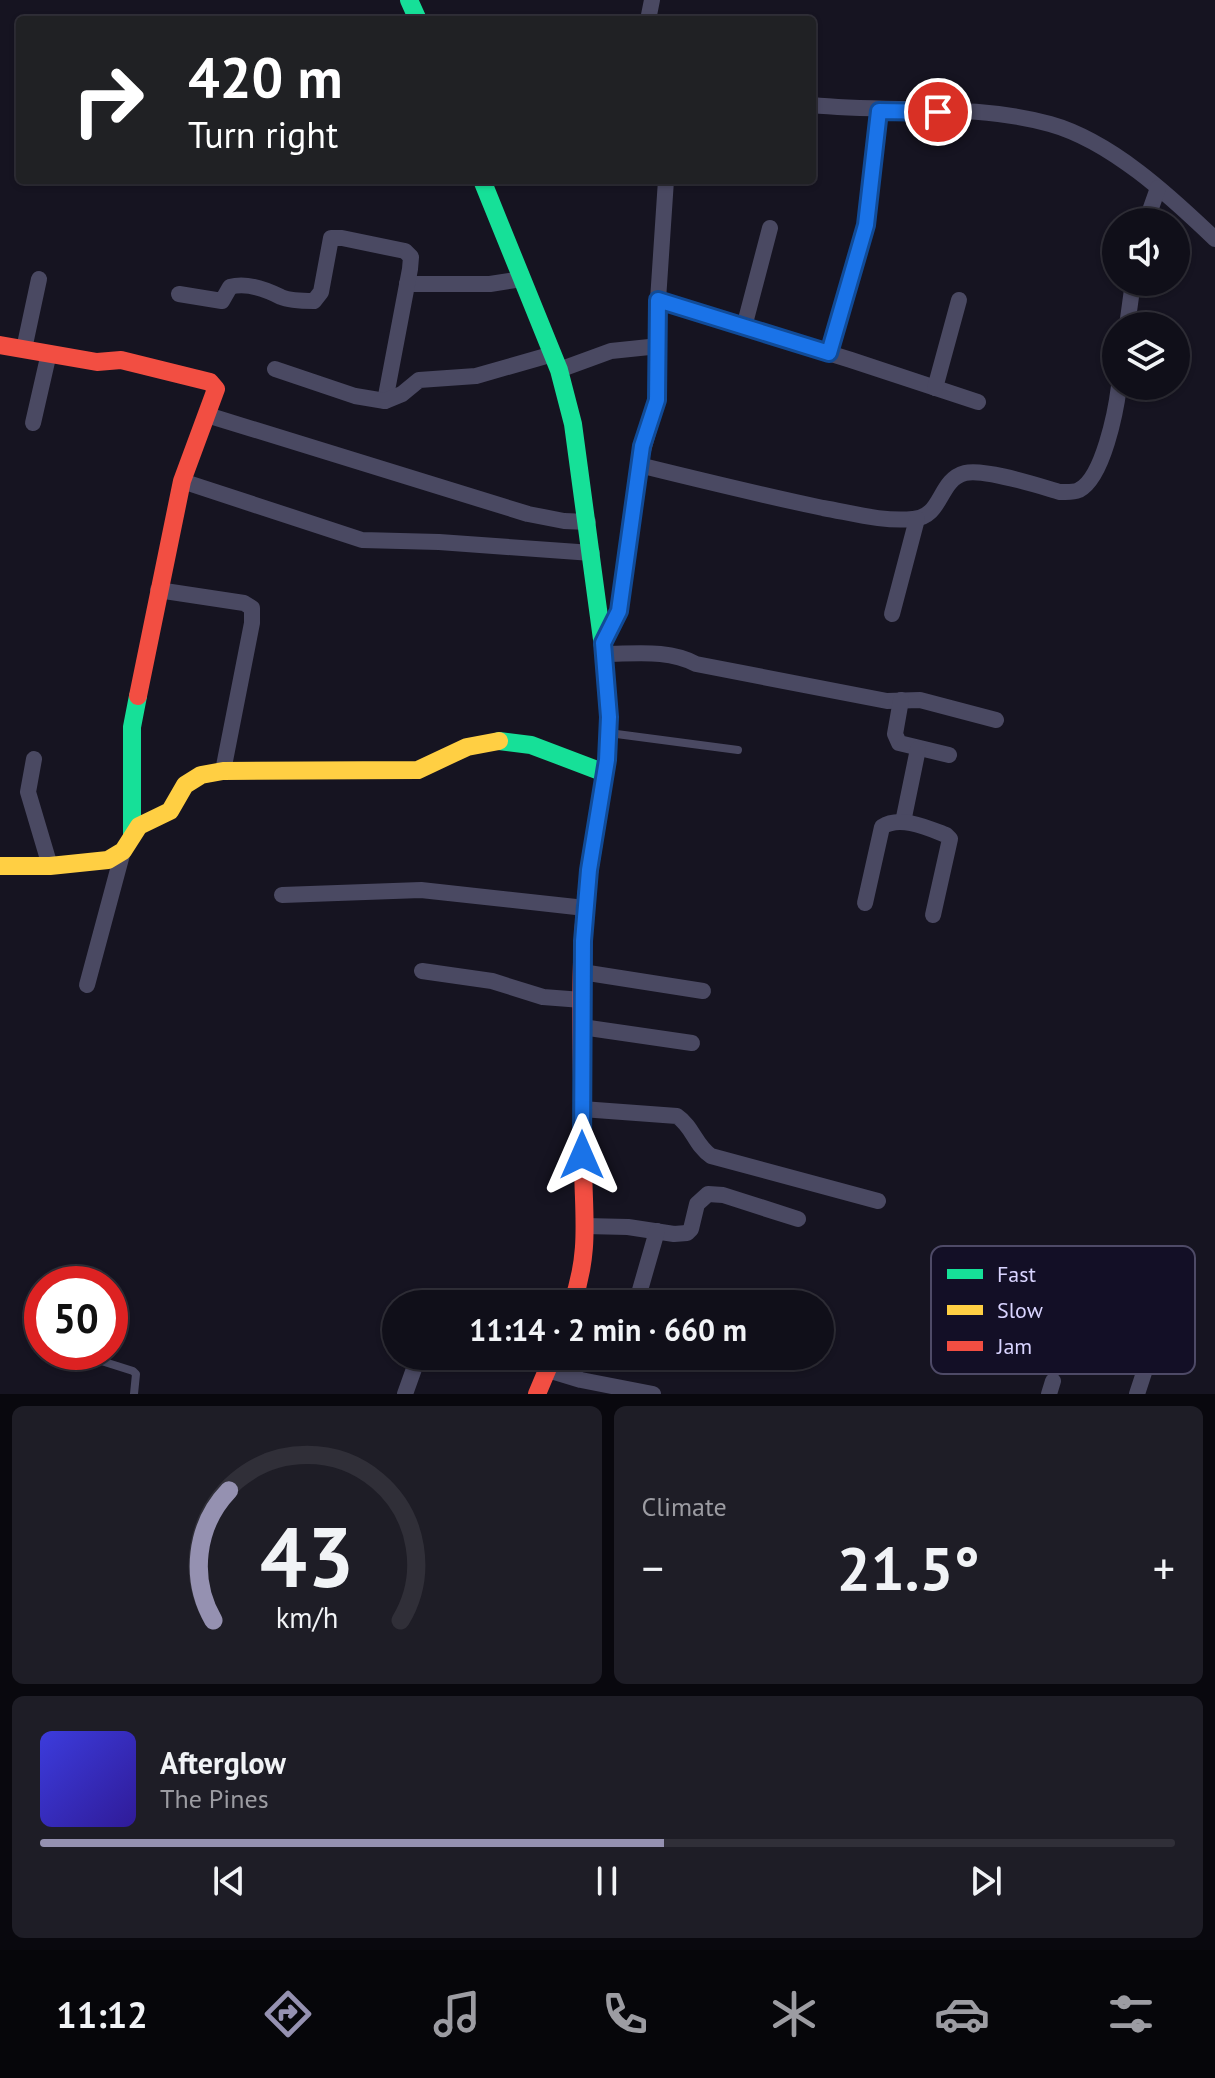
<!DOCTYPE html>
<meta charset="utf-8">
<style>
body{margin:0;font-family:"PT Sans",sans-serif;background:#1e1d26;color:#f1f3f6;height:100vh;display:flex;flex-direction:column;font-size:30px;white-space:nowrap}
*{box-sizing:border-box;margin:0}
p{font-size:26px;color:#9c9ca2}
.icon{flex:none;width:44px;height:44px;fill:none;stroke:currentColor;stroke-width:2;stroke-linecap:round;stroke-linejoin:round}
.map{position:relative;height:1394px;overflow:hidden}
.panel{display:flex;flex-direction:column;gap:12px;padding:12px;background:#09080e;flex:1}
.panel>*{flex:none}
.top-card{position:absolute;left:16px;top:16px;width:800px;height:168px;border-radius:8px;box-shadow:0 2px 6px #0004,0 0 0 2px #302f38;background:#202124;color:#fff;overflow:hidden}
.tools{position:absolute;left:1102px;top:208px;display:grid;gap:16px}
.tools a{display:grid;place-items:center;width:88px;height:88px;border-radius:50%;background:#100f19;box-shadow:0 2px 6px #0004,0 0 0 2px #302f38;font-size:40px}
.speed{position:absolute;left:24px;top:1266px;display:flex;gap:16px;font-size:40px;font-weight:700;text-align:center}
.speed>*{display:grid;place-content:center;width:104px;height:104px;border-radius:50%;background:#100f19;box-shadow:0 2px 6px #0004,0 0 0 2px #302f38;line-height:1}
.speed .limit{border:12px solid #d22;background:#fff;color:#111}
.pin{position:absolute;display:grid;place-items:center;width:68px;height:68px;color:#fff;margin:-34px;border:4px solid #fff;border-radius:50%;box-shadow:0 2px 8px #0007}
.me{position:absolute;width:88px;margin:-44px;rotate:0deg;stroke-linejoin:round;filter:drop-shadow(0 0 6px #0008)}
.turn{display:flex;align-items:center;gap:28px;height:168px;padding:0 40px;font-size:36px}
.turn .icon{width:104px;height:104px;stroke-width:2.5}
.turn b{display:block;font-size:56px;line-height:68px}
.big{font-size:60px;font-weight:700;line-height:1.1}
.panel .tile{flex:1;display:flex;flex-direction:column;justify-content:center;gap:12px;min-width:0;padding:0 28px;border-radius:12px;background:#1e1d26}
.panel .dial{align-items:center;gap:0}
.dial svg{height:208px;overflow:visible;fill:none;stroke:#302f38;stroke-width:7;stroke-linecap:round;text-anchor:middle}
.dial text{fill:#f1f3f6;stroke:none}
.song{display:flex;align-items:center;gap:24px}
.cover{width:96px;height:96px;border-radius:12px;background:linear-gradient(135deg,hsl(240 70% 55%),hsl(250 70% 35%))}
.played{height:8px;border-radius:4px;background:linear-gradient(90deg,#9591b1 55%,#302f38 55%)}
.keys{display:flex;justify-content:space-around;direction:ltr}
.heat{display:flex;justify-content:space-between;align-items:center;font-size:44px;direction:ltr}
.panel .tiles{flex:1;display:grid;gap:12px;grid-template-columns:1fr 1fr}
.tile:last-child{grid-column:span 2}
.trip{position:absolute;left:382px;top:1290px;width:452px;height:80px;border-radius:40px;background:#100f19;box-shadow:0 2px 6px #0004,0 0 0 2px #302f38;font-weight:700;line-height:80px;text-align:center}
.menu{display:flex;height:128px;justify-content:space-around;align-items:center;background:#06060a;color:#9c9ca2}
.menu .icon{width:56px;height:56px}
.menu .selected{color:#9591b1}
.menu b{font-size:36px;color:#f1f3f6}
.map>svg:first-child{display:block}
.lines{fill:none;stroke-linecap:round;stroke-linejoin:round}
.lane{stroke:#4a4962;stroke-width:8}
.street{stroke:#4a4962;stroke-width:16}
.fast{stroke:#16e098;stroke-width:18}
.slow{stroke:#ffcf43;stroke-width:18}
.jam{stroke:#f24e42;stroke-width:18}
.route-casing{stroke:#114b97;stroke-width:20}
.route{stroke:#1a73e8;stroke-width:14}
.key{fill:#130f26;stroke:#4e4a67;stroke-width:2}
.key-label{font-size:22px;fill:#d9d4ff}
</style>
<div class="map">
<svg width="1215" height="1394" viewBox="0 0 1215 1394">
<rect width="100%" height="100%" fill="#161421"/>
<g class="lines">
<g class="lane">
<path d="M 609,733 L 738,750"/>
<path d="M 73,1352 L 133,1371 L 136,1374 L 134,1394"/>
</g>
<g class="street">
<path d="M 648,20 L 652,0"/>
<path d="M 812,105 C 890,113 974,103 1050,124 C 1111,141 1170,196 1215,239"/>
<path d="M 1146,222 L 1158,188"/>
<path d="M 407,284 L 490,284 L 522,279"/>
<path d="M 179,294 L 222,301 L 230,287 C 246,282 267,290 281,297 C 290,301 304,301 314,301 L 321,292 L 331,238 L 342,238 L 405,251 L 411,257 L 410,269 L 385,401"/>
<path d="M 658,300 L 851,360 L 978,402"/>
<path d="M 1127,326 L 1133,282"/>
<path d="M 744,327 L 770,228"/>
<path d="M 24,349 L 39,279"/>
<path d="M 829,353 L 866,225 L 879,111"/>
<path d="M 275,369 L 355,396 L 385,401 L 402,394 L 419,380 L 476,376 L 553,354"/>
<path d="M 559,370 L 611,351 L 659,346"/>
<path d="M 935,388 L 959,300"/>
<path d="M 207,415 L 528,514 L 564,521 L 588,522"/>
<path d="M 33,423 L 49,353"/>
<path d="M 639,465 C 700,480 761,495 823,508 C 852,513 883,522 913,519 C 943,517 938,480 965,473 C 984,468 1039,486 1060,492 C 1066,492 1072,493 1079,490 C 1103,478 1116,411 1119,386"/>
<path d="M 182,481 L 362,540 L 439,542 L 592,553"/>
<path d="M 158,590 L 244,603 L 252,608 L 252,623 L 223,771"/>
<path d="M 892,614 L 917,519"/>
<path d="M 603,643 L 619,611 L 639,465 L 657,400 L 658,300 L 666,180"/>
<path d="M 604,654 C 635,654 668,649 696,664 L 887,701 L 920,700 L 996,720"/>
<path d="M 901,700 L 895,734 L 899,743 L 949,755"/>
<path d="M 34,759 L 28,792 L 50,866"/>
<path d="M 903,822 L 918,749"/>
<path d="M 282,895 L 421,890 L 585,908"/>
<path d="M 865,903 L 882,827 C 900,815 928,828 946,835 L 950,839 L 933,915"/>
<path d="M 422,971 L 492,981 L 543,997 L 582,1000"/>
<path d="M 582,972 L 703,991"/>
<path d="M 87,985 L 123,851"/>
<path d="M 582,1027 L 692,1043"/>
<path d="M 582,1109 L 677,1116 C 693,1127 695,1145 711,1156 L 878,1201"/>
<path d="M 585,1226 L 628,1227 L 674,1234 L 687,1233 L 691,1229 L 697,1204 L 708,1194 L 723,1195 L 798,1219"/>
<path d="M 636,1304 L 657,1231"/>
<path d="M 548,1370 L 581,1380 L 653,1394"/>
<path d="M 405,1394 L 415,1366"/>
<path d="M 1049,1394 L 1053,1381"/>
<path d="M 1137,1394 L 1169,1296"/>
</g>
<g class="fast">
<path d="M 409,0 L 418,20"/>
<path d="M 482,180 L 559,370 L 573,424 L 604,654 L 609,717 L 607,760 L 590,866"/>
<path d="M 499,741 L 531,745 L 605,773"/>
<path d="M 132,835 L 132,727 L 138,696"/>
</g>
<path class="slow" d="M 0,866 L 50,866 L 108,860 L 123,851 L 139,826 L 170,811 L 185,785 L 201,775 L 223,771 L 418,770 L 467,747 L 499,741"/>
<g class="jam">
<path d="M 0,345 L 97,362 L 121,360 L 210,382 L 216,389 L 182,481 L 138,696"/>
<path d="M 572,1304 C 591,1250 583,1214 583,1159 C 583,1062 576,962 590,866"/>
<path d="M 537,1394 L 553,1356"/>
</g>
</g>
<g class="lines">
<g class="route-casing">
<path id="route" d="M 582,1155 L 583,941 L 589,870 L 607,760 L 609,717 L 603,643 L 619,611 L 642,446 L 657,400 L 658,300 L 829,353 L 866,225 L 879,111 L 938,112"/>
</g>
<use href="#route" class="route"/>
</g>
<rect x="931" y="1246" width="264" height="128" rx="12" class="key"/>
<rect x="947" y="1269" width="36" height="10" fill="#16e098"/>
<rect x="947" y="1305" width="36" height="10" fill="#ffcf43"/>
<rect x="947" y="1341" width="36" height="10" fill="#f24e42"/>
<g class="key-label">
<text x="997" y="1282">Fast</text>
<text x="997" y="1318">Slow</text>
<text x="997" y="1354">Jam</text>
</g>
</svg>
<div class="tools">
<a><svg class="icon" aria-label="sound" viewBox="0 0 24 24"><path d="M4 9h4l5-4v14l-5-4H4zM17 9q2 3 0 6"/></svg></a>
<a><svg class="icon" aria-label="layers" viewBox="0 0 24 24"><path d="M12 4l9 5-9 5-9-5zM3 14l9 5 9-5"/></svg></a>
</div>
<div class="speed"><div class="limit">50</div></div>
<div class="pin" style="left:938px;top:112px;background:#d93025"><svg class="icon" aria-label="arrive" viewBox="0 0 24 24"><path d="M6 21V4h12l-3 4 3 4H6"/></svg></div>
<svg class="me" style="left:582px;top:1155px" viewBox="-20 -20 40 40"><path d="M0-17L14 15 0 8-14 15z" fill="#1a73e8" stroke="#fff" stroke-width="4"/></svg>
<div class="trip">11:14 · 2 min · 660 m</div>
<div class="top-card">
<div class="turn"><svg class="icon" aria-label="right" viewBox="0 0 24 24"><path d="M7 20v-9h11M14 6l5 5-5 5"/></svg><div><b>420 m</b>Turn right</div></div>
</div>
</div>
<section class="panel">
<div class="tiles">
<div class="tile dial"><svg viewBox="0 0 100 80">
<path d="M14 69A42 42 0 1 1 86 69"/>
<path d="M14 69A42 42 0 0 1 20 19" stroke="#9591b1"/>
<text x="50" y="56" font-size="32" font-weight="700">43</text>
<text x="50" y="72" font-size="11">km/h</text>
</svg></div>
<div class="tile"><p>Climate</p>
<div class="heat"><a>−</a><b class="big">21.5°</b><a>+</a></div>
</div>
<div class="tile">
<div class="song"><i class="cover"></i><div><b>Afterglow</b><p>The Pines</p></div></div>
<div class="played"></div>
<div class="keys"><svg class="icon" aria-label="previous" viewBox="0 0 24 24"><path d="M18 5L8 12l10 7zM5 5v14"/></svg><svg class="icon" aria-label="pause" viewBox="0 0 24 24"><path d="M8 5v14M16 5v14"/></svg><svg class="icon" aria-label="next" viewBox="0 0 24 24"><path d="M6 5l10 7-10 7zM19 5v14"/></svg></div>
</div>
</div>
</section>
<nav class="menu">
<b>11:12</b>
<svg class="icon selected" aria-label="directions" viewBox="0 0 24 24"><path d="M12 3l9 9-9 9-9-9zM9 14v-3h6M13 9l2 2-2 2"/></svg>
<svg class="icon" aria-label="music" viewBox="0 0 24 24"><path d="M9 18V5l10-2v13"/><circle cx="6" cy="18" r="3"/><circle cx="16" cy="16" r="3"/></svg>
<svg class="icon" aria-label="phone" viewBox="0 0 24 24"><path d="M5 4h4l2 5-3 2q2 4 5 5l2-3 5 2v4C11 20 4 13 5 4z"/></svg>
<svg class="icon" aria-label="climate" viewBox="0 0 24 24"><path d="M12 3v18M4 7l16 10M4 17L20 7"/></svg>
<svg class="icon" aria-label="car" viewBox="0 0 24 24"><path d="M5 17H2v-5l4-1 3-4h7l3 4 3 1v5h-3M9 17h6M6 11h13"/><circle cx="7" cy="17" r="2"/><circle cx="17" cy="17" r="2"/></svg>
<svg class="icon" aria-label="filters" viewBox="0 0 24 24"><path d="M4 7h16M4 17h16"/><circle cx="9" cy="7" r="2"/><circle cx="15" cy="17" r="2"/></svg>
</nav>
